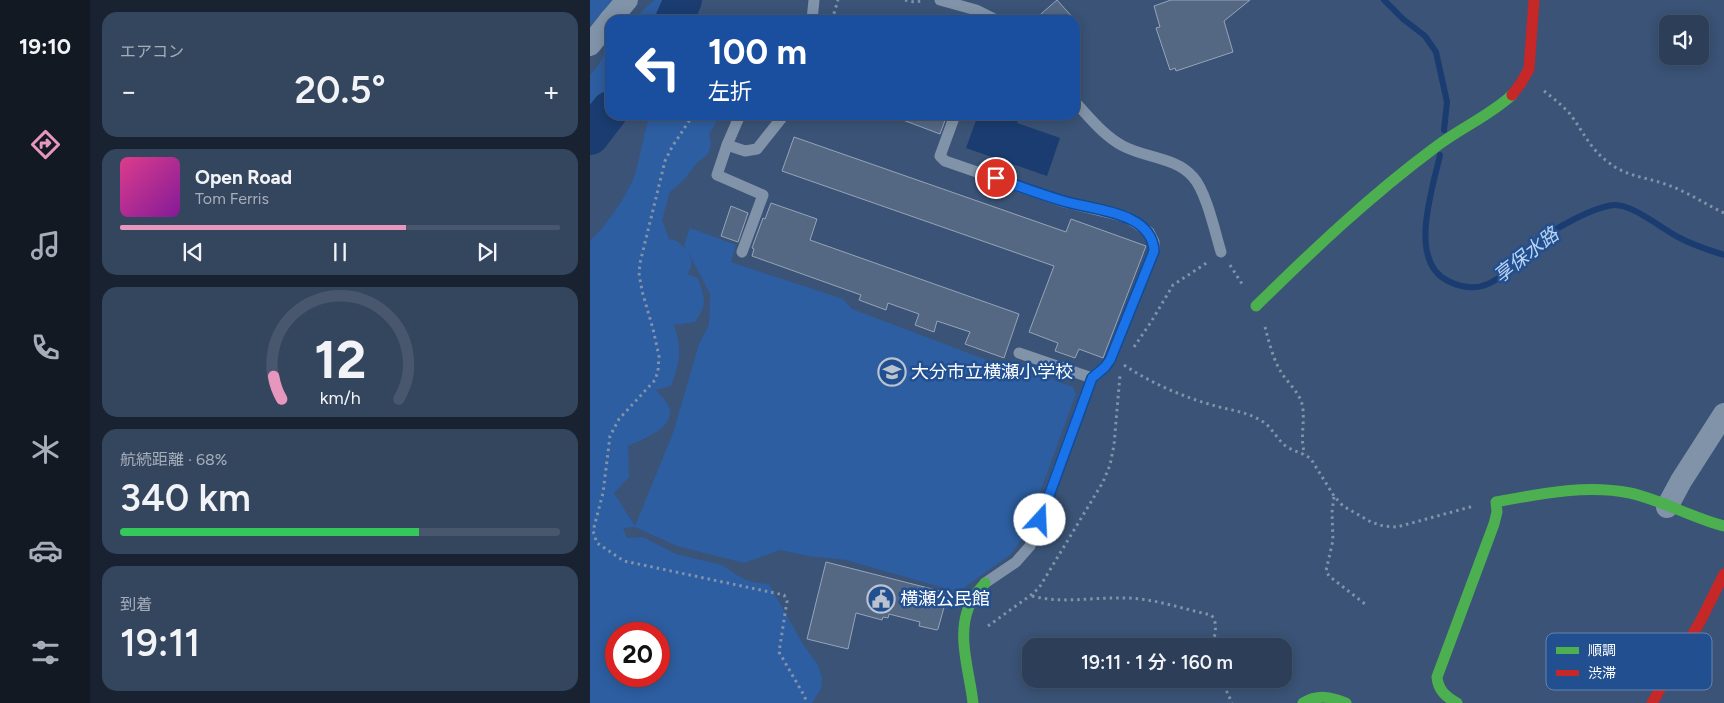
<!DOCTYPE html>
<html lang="ja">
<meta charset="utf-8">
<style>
body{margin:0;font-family:Figtree,"Noto Sans JP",sans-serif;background:#34455e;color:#f1f3f6;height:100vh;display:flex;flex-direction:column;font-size:19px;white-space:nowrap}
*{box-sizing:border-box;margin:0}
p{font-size:16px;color:#a6aeba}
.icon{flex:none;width:28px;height:28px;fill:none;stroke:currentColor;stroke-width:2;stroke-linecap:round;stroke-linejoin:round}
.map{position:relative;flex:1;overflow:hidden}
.panel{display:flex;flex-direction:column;gap:12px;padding:12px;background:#182230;width:500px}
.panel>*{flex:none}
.hud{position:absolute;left:15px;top:15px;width:475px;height:105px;border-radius:15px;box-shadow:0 2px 12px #0003,0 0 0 1px #48576e;background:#1a4fa0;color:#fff;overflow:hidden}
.buttons{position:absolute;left:1069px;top:15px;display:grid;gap:10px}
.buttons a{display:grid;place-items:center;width:50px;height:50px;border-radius:10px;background:#2c3e58;box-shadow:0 2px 12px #0003,0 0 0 1px #48576e;font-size:25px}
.speed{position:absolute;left:15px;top:622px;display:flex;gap:10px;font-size:25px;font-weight:700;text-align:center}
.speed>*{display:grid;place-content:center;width:65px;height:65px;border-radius:50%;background:#2c3e58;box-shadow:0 2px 12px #0003,0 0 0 1px #48576e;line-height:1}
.speed .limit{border:8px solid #d22;background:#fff;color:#111}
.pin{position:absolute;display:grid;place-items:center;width:42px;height:42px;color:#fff;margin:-21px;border:2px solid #fff;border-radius:50%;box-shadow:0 1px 5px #0007}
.me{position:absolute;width:55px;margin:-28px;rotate:20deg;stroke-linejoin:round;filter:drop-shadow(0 0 4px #0008)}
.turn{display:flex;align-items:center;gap:18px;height:105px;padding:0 20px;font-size:22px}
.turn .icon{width:65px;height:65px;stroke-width:2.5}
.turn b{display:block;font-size:35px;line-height:42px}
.big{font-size:38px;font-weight:600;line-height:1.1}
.panel .widget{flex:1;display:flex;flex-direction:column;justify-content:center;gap:8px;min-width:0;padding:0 18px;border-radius:15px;background:#34455e}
.panel .dial{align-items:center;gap:0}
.dial svg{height:130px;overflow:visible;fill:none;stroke:#48576e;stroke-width:7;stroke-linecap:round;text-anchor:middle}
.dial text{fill:#f1f3f6;stroke:none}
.song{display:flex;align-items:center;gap:15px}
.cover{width:60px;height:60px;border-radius:8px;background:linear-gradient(135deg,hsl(330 70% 55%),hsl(290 70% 35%))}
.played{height:5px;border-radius:2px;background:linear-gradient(90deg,#e797bd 65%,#48576e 65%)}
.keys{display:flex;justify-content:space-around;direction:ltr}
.heat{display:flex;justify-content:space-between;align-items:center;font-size:28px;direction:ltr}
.charge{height:8px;border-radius:4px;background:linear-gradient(90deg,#34c759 68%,#48576e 0)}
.trip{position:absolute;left:432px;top:638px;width:270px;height:50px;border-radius:15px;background:#2c3e58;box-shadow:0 2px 12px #0003,0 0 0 1px #48576e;font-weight:600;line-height:50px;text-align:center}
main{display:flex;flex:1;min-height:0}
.tabs{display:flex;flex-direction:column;width:90px;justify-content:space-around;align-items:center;background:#121923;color:#a6aeba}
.tabs .icon{width:35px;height:35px}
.tabs .current{color:#e797bd}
.tabs b{font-size:22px;color:#f1f3f6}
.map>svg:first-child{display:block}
.green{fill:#2d5ea1;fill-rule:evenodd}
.water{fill:#1a3c70}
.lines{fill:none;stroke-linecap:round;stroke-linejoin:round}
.stream{stroke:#1a3c70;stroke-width:6}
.river{stroke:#1a3c70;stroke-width:38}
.building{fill:#546884;stroke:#96a4b8}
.path{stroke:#8193a9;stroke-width:3;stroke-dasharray:2.5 4;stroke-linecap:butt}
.lane{stroke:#8193a9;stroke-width:11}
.street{stroke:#8193a9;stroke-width:22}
.fast{stroke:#4caf50;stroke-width:11}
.jam{stroke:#c62828;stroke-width:11}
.route-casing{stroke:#114b97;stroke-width:12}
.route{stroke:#1a73e8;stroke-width:9}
.labels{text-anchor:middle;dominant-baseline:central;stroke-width:5;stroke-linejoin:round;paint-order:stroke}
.poi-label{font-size:18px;fill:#fff;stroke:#214f8f;text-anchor:start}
.water-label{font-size:19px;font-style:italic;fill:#bdd5f3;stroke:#214f8f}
.key{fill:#214f8f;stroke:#6484b1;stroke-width:1}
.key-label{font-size:14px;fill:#fff}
</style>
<main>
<nav class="tabs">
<b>19:10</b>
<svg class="icon current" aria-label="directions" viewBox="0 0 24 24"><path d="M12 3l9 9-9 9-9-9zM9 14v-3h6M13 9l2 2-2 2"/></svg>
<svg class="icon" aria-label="music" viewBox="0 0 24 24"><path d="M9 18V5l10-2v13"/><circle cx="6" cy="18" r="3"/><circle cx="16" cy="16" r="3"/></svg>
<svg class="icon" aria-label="phone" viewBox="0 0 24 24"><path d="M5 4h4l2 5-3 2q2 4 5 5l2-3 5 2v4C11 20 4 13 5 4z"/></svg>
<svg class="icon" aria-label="climate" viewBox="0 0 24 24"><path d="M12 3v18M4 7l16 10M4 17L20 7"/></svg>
<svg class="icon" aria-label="car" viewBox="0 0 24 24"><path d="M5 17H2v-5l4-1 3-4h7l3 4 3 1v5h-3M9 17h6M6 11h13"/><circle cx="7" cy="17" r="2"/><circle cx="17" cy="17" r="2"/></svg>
<svg class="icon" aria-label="filters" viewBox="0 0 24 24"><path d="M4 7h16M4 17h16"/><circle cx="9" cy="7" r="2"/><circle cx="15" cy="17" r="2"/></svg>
</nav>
<section class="panel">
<div class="widget"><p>エアコン</p>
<div class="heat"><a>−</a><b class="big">20.5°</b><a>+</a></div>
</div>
<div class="widget">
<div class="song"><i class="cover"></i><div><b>Open Road</b><p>Tom Ferris</p></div></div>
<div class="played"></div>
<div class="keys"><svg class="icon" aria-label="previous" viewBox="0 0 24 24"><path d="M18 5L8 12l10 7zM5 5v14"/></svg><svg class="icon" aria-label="pause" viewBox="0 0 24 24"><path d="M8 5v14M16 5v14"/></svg><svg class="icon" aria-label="next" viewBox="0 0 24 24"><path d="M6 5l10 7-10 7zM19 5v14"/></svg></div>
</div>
<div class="widget dial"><svg viewBox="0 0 100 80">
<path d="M14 69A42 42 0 1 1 86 69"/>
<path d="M14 69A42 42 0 0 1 9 55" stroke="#e797bd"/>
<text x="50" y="56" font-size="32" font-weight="700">12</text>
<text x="50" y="72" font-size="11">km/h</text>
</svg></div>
<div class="widget"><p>航続距離 · 68%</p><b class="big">340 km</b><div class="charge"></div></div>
<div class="widget"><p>到着</p><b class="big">19:11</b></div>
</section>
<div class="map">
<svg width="1134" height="703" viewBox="0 0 1134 703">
<rect width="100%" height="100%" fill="#3a5376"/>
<g class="green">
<path d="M 0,0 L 25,0 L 0,26 Z"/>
<path d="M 64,0 L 100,0 L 88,20 L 43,20 Z"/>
<path d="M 20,46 L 20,104 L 0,130 L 0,75 L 7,67 Z"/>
<path d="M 62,115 L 129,115 L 128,119 L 119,134 L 121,144 L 118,154 L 107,163 L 93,181 L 80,192 L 72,220 L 79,239 L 87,241 L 97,250 L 94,245 L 100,228 L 146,245 L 141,262 L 253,299 L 262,309 L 421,369 L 429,368 L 483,387 L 486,394 L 434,536 L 420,555 L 368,592 L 256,560 L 218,556 L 190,550 L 154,563 L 87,546 L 45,527 L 33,528 L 37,538 L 53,537 L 86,554 L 132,565 L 150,577 L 162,582 L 179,584 L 213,644 L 228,665 L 232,679 L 231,689 L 222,703 L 0,703 L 0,241 C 17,225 37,196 45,174 C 50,157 53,138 58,121 ZM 98,252 L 120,294 L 119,325 L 109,344 L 83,433 L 45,526 L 24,493 L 39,477 L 38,446 C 52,439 81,430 80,411 C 79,403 71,396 66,390 L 81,386 C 90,363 92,348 84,325 L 105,322 C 118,303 115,299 108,278 L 98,274 L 102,263 ZM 26,634 L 69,634 L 69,676 L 26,676 Z"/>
</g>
<path class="water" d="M 388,115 L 430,115 L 427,123 L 470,138 L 457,176 L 376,148 Z"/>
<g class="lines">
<g class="stream">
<path d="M 794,0 L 813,19 L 835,36 L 846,52 L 857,102 L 854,130"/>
<path d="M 850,155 C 843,188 817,261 858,281 C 900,302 919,266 947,243 C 963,229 1003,207 1024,205 C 1042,204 1071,228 1088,237 C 1103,245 1118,250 1134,255"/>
</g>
<g class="river">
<path d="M 84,20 L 93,0"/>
<path d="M 0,136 L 20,110"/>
</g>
</g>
<g class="building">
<path d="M 467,0 L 485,20 L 444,20 Z"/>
<path d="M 581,0 L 660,0 L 634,21 L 643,52 L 586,71 L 585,68 L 580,70 L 566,28 L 570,27 L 564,6 Z"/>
<path d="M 305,115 L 357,115 L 350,134 L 305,117 Z"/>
<path d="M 204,137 L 476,232 L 481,219 L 556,246 L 513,358 L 489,349 L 485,358 L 465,351 L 468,343 L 439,332 L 464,266 L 192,171 Z"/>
<path d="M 181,203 L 227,219 L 220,240 L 429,314 L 414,358 L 375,344 L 380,332 L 347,321 L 344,332 L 325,325 L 329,314 L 298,303 L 296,310 L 269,300 L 271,295 L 162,256 L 164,249 L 162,248 L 173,218 L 175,219 Z"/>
<path d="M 141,206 L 158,213 L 148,242 L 131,236 Z"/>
<path d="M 236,562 L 358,593 L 348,629 L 347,630 L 329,626 L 330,622 L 299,614 L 298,618 L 293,617 L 292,620 L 266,613 L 258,649 L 217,639 Z"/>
</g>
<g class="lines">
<g class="path">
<path d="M 315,0 L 324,2 L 334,1"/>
<path d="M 242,20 L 248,0"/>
<path d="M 954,91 C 963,98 972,105 980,114 C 993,131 1000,149 1018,162 C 1035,176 1055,177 1075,184 C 1096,191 1115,204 1134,213"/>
<path d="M 103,115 L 82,147 L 75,161 L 50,263 L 49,273 L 52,291 L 63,329 L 69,356 L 68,371 L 65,380 L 29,419 L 20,436 L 13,493 L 3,531 L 7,543 L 34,561 L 194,595 L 197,601 L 189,652 L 215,697 L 216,703"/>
<path d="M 640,265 L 654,287"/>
<path d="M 675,327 C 679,342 683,359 691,372 C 697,382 709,392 712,404 C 716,421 709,438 715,454"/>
<path d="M 544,347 L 561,322 L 583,285 L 618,262"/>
<path d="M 534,365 C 561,383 591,396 622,405 C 638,410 655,411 670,420 C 682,426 686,439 697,447 C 705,452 714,453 721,459 L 744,496 L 753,506 L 781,522 L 793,526 L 807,527 L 884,506"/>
<path d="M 744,497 L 742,512 L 743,540 L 736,571 L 739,576 L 775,604"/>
<path d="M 442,596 C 473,604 503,597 534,598 C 563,598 593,609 621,615 C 629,623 624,636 623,646"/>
<path d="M 398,626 L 441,595 L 449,588 L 513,482 L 520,465 L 524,445 L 530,375"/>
<path d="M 631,679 L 642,703"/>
</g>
<g class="lane">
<path d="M 350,0 L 386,10 L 406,20"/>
<path d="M 222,20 L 224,0"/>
<path d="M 485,102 C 500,118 514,136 533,146 C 555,158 586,157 603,177 C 616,191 625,232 631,252"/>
<path d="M 365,115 L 350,156 L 355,161 L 474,202 L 536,217 L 559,232 L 564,242 L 564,251 L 520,360 L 515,367 L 502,378"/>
<path d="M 137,145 L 150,115"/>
<path d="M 152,252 L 173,195 L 127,175 L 137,145 L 155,151 L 167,149 L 194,115"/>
<path d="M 395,583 L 426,562 L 440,546 L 502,378 L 429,353"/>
</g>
<g class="street">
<path d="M 20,20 L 37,0"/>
<path d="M 0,45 L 20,20"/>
<path d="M 1077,507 L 1091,481 L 1134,414"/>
</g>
<g class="fast">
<path d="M 666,306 C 722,251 780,196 843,149 C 868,129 898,117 922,95"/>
<path d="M 383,703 C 380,674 367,638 378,609 C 381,599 388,591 395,583"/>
<path d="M 713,703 C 728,694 741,697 756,703"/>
<path d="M 867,703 C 856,697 848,690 847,677 L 904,524 L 907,512 L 906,502 C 949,494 996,484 1040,493 C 1072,500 1102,518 1134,526"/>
</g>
<g class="jam">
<path d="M 922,95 L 931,83 L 939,69 L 944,0"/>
<path d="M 1062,703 L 1111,620 L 1134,574"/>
</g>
</g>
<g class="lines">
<g class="route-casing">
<path id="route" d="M 406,178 C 428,186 450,194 473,201 C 502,210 562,211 564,251 L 520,360 L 515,367 L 502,378 L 450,520"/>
</g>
<use href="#route" class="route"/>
</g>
<defs>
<g id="school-ring" transform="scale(1.4375)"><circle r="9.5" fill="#214f8f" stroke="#bac3cf" stroke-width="1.5"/><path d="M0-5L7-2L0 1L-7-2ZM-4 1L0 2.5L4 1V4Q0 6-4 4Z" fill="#bac3cf"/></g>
<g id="civic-ring" transform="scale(1.4375)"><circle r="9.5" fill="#214f8f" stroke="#bac3cf" stroke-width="1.5"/><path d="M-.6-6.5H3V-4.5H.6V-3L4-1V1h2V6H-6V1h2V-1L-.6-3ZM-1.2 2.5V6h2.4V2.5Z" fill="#bac3cf"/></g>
</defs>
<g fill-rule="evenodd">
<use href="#school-ring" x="302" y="372"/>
<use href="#civic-ring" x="291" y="599"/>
</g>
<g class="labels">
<g class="poi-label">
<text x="321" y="372">大分市立横瀬小学校</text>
<text x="310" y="599">横瀬公民館</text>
</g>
<g class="water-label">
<text transform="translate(936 255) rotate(-38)">享保水路</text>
</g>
</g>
<rect x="956" y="633" width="166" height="57" rx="8" class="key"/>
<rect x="966" y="647" width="23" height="7" fill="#4caf50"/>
<rect x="966" y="670" width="23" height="6" fill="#c62828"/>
<g class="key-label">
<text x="998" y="655">順調</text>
<text x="998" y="678">渋滞</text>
</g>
</svg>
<div class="buttons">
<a><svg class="icon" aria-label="sound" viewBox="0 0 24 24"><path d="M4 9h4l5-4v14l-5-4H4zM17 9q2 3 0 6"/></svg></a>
</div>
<div class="speed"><div class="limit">20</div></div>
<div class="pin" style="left:406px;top:178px;background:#d93025"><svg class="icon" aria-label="arrive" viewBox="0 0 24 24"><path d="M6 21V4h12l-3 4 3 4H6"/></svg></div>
<svg class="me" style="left:450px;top:520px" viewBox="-20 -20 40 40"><circle r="19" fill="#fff"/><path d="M0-13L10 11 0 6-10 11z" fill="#1a73e8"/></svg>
<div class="trip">19:11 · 1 分 · 160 m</div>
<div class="hud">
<div class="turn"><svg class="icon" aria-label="left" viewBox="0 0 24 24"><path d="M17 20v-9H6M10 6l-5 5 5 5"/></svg><div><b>100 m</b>左折</div></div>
</div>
</div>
</main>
